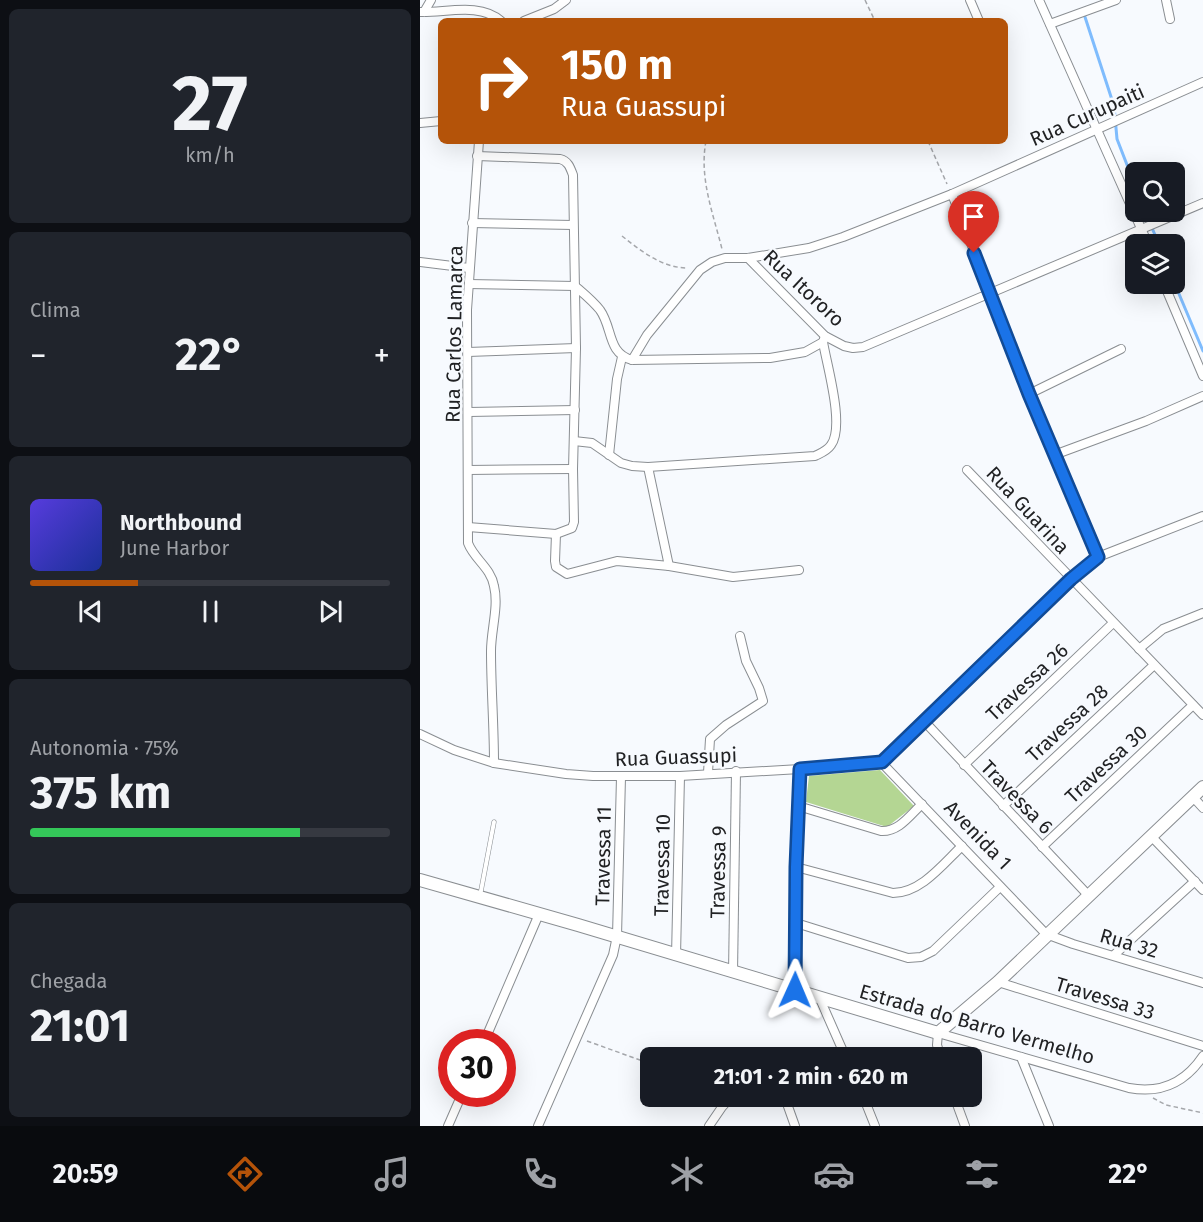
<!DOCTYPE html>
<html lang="pt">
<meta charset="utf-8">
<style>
body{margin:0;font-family:"Fira Sans",sans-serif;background:#20242c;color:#f1f3f6;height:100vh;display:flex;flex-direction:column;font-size:22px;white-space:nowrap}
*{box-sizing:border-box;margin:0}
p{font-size:20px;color:#9ea1a6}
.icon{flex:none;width:33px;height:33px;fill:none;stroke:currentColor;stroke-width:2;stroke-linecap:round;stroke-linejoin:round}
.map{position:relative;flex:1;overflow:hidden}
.panel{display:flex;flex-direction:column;gap:9px;padding:9px;background:#0d0f14;width:420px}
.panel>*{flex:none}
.banner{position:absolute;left:18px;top:18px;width:570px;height:126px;border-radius:9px;box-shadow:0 6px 24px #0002;background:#b45309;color:#fff;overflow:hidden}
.buttons{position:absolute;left:705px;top:162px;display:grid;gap:12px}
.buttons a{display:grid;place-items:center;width:60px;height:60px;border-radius:9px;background:#171b24;box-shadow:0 6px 24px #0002;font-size:30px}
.speed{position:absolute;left:18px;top:1029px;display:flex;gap:12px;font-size:30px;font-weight:700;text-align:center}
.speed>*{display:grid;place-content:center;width:78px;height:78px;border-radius:50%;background:#171b24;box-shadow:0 6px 24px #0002;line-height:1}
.speed .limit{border:9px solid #d22;background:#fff;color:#111}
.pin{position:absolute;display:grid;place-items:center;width:51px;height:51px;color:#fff;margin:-62px -26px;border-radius:50% 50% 50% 0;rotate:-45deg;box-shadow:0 0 6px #0007}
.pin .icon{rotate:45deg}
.me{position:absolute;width:66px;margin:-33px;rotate:1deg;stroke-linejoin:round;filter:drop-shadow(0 0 4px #0008)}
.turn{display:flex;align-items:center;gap:21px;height:126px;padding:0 24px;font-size:27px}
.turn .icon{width:78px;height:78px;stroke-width:2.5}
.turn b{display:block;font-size:42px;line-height:51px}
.big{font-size:45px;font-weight:700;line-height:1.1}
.panel .card{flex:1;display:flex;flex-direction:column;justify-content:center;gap:9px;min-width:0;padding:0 21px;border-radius:9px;background:#20242c}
.panel .dial{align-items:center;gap:0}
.dial b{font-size:78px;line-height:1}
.song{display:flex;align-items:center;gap:18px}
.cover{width:72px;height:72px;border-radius:9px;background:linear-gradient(135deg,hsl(250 70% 55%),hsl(230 70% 35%))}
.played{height:6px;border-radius:3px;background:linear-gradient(90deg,#b45309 30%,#363941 30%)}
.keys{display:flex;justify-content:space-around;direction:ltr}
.heat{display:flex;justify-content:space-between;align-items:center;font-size:33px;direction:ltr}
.charge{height:9px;border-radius:4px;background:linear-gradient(90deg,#34c759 75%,#363941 0)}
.trip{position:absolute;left:220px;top:1047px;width:342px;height:60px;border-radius:9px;background:#171b24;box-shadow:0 6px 24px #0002;font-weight:700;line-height:60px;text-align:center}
.dock{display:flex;height:96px;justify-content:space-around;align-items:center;background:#090b0e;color:#9ea1a6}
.dock .icon{width:42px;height:42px}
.dock .on{color:#b45309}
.dock b{font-size:27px;color:#f1f3f6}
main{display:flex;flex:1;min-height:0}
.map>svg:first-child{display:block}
.green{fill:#b4d693}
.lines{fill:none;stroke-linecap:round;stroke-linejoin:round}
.stream{stroke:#7fbcfd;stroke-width:3}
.lane-casing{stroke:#8a8e92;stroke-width:5}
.street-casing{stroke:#8a8e92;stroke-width:10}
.secondary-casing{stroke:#8a8e92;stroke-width:14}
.path{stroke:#a5a7ab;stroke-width:1.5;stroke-dasharray:4.5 3;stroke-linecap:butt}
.lane{stroke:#fff;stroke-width:4}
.street{stroke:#fff;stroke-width:8}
.secondary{stroke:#fff;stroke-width:12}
.route-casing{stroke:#114b97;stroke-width:15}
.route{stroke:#1a73e8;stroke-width:10}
.labels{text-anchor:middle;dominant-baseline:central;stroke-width:5;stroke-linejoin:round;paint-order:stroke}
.street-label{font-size:20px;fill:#212224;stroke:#f7fafe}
</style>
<main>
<section class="panel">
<div class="card dial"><b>27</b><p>km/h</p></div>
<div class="card"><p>Clima</p>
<div class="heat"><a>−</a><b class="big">22°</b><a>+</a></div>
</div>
<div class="card">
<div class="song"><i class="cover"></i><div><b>Northbound</b><p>June Harbor</p></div></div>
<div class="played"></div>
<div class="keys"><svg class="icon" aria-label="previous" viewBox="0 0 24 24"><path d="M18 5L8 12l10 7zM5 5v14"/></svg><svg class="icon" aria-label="pause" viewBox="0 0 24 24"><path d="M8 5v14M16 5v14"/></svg><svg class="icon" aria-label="next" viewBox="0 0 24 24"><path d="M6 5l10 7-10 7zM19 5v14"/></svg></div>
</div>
<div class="card"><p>Autonomia · 75%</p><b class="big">375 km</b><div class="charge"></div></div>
<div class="card"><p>Chegada</p><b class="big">21:01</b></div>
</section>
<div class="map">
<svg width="783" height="1126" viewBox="0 0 783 1126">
<rect width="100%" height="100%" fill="#f7fafe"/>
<path class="green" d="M 460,770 L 494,806 L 467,827 L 386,802 L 389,776 Z"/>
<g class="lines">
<g class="stream">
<path d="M 665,17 L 694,106 L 697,139 L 716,188"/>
<path d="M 725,212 L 739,244"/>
<path d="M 754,282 L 783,351"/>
</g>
<g class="lane-casing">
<path id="lane" d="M 60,896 L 74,822"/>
</g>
<g class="street-casing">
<g id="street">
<path d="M 550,0 L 559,21"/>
<path d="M 619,0 L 728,244"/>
<path d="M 746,0 L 750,19"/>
<path d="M 0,12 C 25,13 60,2 81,21"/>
<path d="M 4,12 L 11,0"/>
<path d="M 104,21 L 134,9 L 146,0"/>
<path d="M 630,24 L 696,0"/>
<path d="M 0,123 L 21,121"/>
<path d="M 59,141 L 47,310 L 48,543 C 54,559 71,568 74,586 C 79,606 71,630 71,651 C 71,688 74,725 74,763"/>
<path d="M 532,194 L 609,394 L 678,557"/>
<path d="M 52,223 L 153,225"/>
<path d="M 328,258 L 405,336 L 424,346 L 433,348 L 443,347 L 783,203"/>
<path d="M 0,262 L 49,268"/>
<path d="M 49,284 L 155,286 C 163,293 173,301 180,310 C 193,328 187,353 212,360 L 350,358 L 385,352 L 403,342"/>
<path d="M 744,284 L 783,376"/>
<path d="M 48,352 L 156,348"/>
<path d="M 212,360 L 227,335 L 280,270 L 292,262 L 305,258 L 328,258 L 389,248 L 423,237 L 532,194 L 783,82"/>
<path d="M 609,394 L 701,349"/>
<path d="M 49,412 L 155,410"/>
<path d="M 154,441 L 172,443 L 201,463 L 212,466 L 228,467"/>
<path d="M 189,455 L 197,379 L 202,357"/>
<path d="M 634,455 L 726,421 L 783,396"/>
<path d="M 48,470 L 153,469"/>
<path d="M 547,470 L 783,715"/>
<path d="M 48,527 L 136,534 L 152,528 L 154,522 L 153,469 L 156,348 L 153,175 C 150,167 148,161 140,159 L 57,156"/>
<path d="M 136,534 L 135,561 L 136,567 L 147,574 L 197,561 L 249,566 L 228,467 L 395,456 C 401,453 407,451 411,445 C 425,426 407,366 403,342 L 405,336"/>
<path d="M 249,566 L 313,577 L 379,570"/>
<path d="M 719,649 L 743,629 L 783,613"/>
<path d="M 504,721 L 668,895"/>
<path d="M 0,734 L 34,750 L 74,763 L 146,774 L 173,776 L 260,776 L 380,769 L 461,762 L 651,579 L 678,557 L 783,516"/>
<path d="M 461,762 L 626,934 L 653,944 L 783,983"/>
<path d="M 544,765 L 693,623"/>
<path d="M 288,773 L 290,739 L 306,725 L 343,701 L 339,688 L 326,661 L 320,636"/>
<path d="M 773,797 L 783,808"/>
<path d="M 378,806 L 461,831 C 479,832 490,815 502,804"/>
<path d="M 583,806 L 734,665"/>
<path d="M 731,836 L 783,890"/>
<path d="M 622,847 L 773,705"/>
<path d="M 376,867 L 473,893 C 501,893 523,864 542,846"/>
<path d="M 376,923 L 488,958 L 501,957 L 513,951 L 580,887"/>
<path d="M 694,955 L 775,881"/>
<path d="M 256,956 L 260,776"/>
<path d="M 313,973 L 316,771"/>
<path d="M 578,982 L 783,1046"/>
<path d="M 375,990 L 380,769"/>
<path d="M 400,999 L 426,1058"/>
<path d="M 64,1042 L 119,914"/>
<path d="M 601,1057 L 629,1126"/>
<path d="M 521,1058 L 517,1045 L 518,1033 L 709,1088 C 741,1094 765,1083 783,1056"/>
<path d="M 357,1096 L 395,1100 L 444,1098"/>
<path d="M 443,1096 L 455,1126"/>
<path d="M 534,1096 L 545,1126"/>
<path d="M 365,1098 L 375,1126"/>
<path d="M 28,1126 L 42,1094"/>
<path d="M 118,1126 L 193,955 L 197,936 L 201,777"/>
<path d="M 289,1126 L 302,1107 L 312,1096"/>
</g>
</g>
<g class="secondary-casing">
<path id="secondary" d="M 0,880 L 158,925 L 518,1033 L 578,982 L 783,787"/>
</g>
<g class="path">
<path d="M 445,0 L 455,21"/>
<path d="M 286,141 C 279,178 293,213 302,249"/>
<path d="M 508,141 L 527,184"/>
<path d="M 202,236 C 221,251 242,268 268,268"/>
<path d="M 167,1041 L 231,1064"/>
<path d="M 733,1098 L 746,1105 L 783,1113"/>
</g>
<use href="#lane" class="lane"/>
<use href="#street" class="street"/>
<use href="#secondary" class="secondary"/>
</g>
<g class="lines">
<g class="route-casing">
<path id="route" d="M 375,990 L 376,867 L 380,769 L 462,762 L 651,579 L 678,557 L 609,394 L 554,253"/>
</g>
<use href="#route" class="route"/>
</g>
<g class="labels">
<g class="street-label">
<text transform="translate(667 115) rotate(-24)">Rua Curupaiti</text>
<text transform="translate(384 288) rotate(43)">Rua Itororo</text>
<text transform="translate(34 334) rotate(-89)">Rua Carlos Lamarca</text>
<text transform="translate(608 510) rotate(47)">Rua Guarina</text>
<text transform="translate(607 682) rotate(-43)">Travessa 26</text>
<text transform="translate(647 723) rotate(-43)">Travessa 28</text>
<text transform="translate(256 757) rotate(-2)">Rua Guassupi</text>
<text transform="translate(686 764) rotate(-43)">Travessa 30</text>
<text transform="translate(597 797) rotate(46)">Travessa 6</text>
<text transform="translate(558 835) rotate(46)">Avenida 1</text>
<text transform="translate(183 856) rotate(-89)">Travessa 11</text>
<text transform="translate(242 865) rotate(-89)">Travessa 10</text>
<text transform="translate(298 872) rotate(-89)">Travessa 9</text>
<text transform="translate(709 943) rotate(16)">Rua 32</text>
<text transform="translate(685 998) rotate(17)">Travessa 33</text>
<text transform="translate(557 1024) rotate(16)">Estrada do Barro Vermelho</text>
</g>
</g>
</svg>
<div class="buttons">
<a><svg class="icon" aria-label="search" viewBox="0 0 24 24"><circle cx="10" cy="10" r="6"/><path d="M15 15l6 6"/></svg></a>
<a><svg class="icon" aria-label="layers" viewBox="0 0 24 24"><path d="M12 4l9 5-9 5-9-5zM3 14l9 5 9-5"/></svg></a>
</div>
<div class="speed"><div class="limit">30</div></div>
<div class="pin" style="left:554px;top:253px;background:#d93025"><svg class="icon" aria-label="arrive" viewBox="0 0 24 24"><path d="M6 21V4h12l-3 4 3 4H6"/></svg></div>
<svg class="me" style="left:375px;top:990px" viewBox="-20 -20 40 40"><path d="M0-17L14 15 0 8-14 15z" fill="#1a73e8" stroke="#fff" stroke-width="4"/></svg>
<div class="trip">21:01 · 2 min · 620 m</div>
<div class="banner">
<div class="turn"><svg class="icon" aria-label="right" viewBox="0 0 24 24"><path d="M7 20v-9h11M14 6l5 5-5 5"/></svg><div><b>150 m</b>Rua Guassupi</div></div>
</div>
</div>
</main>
<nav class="dock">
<b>20:59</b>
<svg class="icon on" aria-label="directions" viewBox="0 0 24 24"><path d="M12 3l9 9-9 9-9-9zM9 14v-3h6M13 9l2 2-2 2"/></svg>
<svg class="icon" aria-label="music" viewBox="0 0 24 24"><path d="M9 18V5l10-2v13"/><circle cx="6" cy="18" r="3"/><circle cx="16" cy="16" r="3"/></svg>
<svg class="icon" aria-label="phone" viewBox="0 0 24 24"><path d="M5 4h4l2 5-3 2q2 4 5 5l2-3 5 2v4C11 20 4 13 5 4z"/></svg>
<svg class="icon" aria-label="climate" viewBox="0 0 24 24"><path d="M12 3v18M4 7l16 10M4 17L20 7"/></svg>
<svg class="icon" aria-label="car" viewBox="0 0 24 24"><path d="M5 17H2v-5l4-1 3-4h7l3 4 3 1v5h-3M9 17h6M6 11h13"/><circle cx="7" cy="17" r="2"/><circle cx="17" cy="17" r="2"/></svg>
<svg class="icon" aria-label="filters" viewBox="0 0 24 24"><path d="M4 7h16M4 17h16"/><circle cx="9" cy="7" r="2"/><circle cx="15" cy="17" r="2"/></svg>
<b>22°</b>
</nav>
